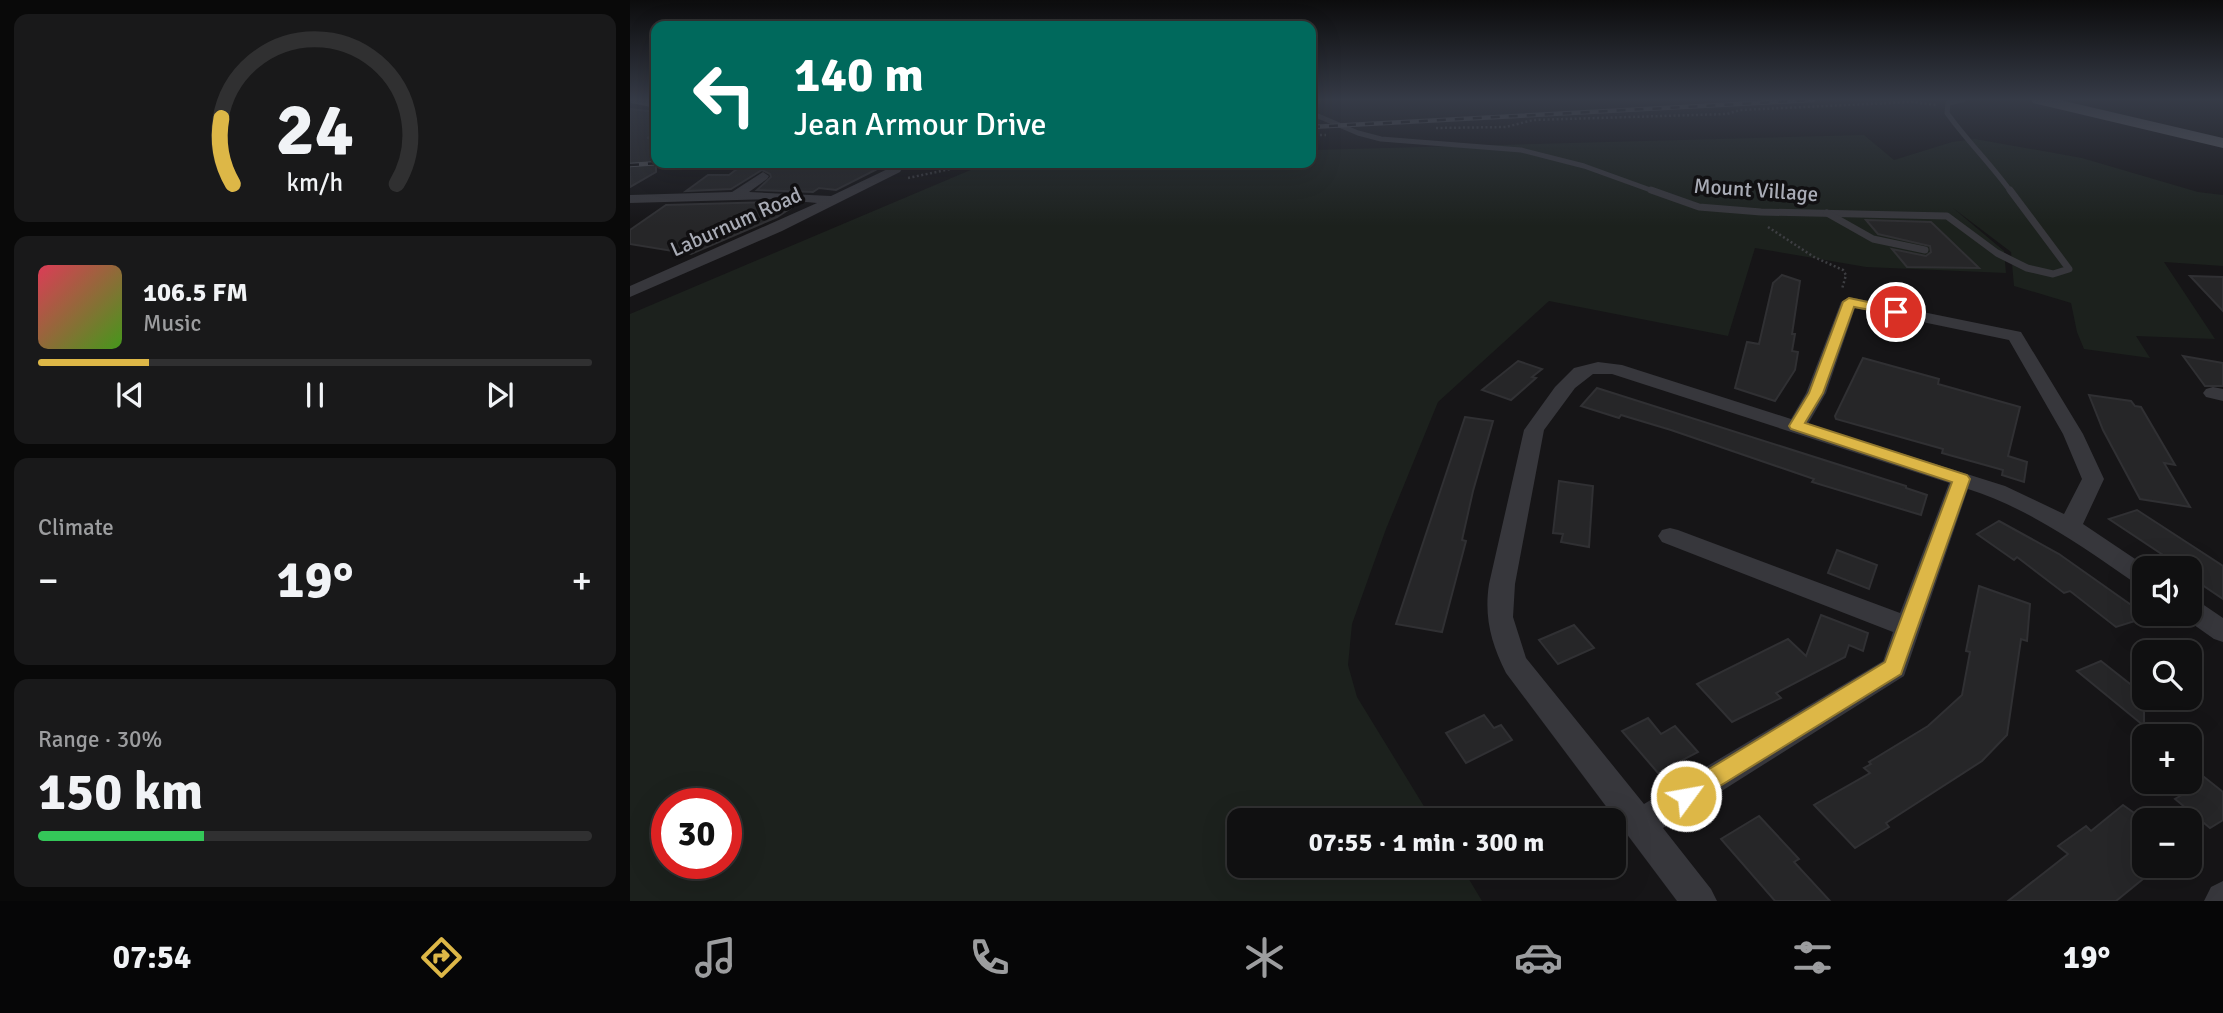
<!DOCTYPE html>
<meta charset="utf-8">
<style>
body{margin:0;font-family:Signika,sans-serif;background:#19191a;color:#f1f3f6;height:100vh;display:flex;flex-direction:column;font-size:26px;white-space:nowrap}
*{box-sizing:border-box;margin:0}
p{font-size:23px;color:#9c9d9f}
.icon{flex:none;width:38px;height:38px;fill:none;stroke:currentColor;stroke-width:2;stroke-linecap:round;stroke-linejoin:round}
.map{position:relative;flex:1;overflow:hidden}
.details{display:flex;flex-direction:column;gap:14px;padding:14px;background:#090909;width:630px}
.details>*{flex:none}
.top-card{position:absolute;left:21px;top:21px;width:665px;height:147px;border-radius:14px;box-shadow:0 7px 28px #0002,0 0 0 2px #303031;background:#00695c;color:#fff;overflow:hidden}
.controls{position:absolute;left:1502px;top:556px;display:grid;gap:14px}
.controls a{display:grid;place-items:center;width:70px;height:70px;border-radius:14px;background:#101011;box-shadow:0 7px 28px #0002,0 0 0 2px #303031;font-size:35px}
.speed{position:absolute;left:21px;top:788px;display:flex;gap:14px;font-size:35px;font-weight:700;text-align:center}
.speed>*{display:grid;place-content:center;width:91px;height:91px;border-radius:50%;background:#101011;box-shadow:0 7px 28px #0002,0 0 0 2px #303031;line-height:1}
.speed .limit{border:10px solid #d22;background:#fff;color:#111}
.pin{position:absolute;display:grid;place-items:center;width:60px;height:60px;color:#fff;margin:-30px;border:4px solid #fff;border-radius:50%;box-shadow:0 2px 7px #0007}
.me{position:absolute;width:77px;margin:-38px;rotate:58deg;stroke-linejoin:round;filter:drop-shadow(0 0 5px #0008)}
.turn{display:flex;align-items:center;gap:24px;height:147px;padding:0 28px;font-size:32px}
.turn .icon{width:91px;height:91px;stroke-width:2.5}
.turn b{display:block;font-size:49px;line-height:60px}
.big{font-size:52px;font-weight:700;line-height:1.1}
.details .card{flex:1;display:flex;flex-direction:column;justify-content:center;gap:10px;min-width:0;padding:0 24px;border-radius:14px;background:#19191a}
.details .dial{align-items:center;gap:0}
.dial svg{height:182px;overflow:visible;fill:none;stroke:#303031;stroke-width:7;stroke-linecap:round;text-anchor:middle}
.dial text{fill:#f1f3f6;stroke:none}
.song{display:flex;align-items:center;gap:21px}
.cover{width:84px;height:84px;border-radius:10px;background:linear-gradient(135deg,hsl(350 70% 55%),hsl(100 70% 35%))}
.played{height:7px;border-radius:4px;background:linear-gradient(90deg,#ddb747 20%,#303031 20%)}
.keys{display:flex;justify-content:space-around;direction:ltr}
.heat{display:flex;justify-content:space-between;align-items:center;font-size:38px;direction:ltr}
.charge{height:10px;border-radius:5px;background:linear-gradient(90deg,#34c759 30%,#303031 0)}
.trip{position:absolute;left:597px;top:808px;width:399px;height:70px;border-radius:14px;background:#101011;box-shadow:0 7px 28px #0002,0 0 0 2px #303031;font-weight:700;line-height:70px;text-align:center}
.tab-bar{display:flex;height:112px;justify-content:space-around;align-items:center;background:#060607;color:#9c9d9f}
.tab-bar .icon{width:49px;height:49px}
.tab-bar .on{color:#ddb747}
.tab-bar b{font-size:32px;color:#f1f3f6}
main{display:flex;flex:1;min-height:0}
.map>svg:first-child{display:block}
.green{fill:#1c211d;fill-rule:evenodd}
.building{fill:#262628;stroke:#303033;stroke-width:2}
.lines{fill:none;stroke-linecap:round;stroke-linejoin:round}
.path{stroke:#3d3e42;stroke-width:2.5;stroke-dasharray:2 2.5;stroke-linecap:butt}
.service-far1{stroke:#37373c;stroke-width:5}
.service{stroke:#37373c;stroke-width:7}
.minor{fill:#37373c;fill-rule:evenodd}
.primary{fill:#53545a;fill-rule:evenodd}
.rail-casing{stroke:#4a4b50;stroke-width:4.5}
.rail{stroke:#111012;stroke-width:2.5;stroke-dasharray:9;stroke-linecap:butt}
.route{fill:#ddb747;stroke:#90772e;stroke-width:2}
.labels{text-anchor:middle;dominant-baseline:central;stroke-width:7;stroke-linejoin:round;paint-order:stroke}
.far-street-label{font-size:21px;fill:#a9acb6;stroke:#111012}
</style>
<main>
<section class="details">
<div class="card dial"><svg viewBox="0 0 100 80">
<path d="M14 69A42 42 0 1 1 86 69"/>
<path d="M14 69A42 42 0 0 1 9 40" stroke="#ddb747"/>
<text x="50" y="56" font-size="32" font-weight="700">24</text>
<text x="50" y="72" font-size="11">km/h</text>
</svg></div>
<div class="card">
<div class="song"><i class="cover"></i><div><b>106.5 FM</b><p>Music</p></div></div>
<div class="played"></div>
<div class="keys"><svg class="icon" aria-label="previous" viewBox="0 0 24 24"><path d="M18 5L8 12l10 7zM5 5v14"/></svg><svg class="icon" aria-label="pause" viewBox="0 0 24 24"><path d="M8 5v14M16 5v14"/></svg><svg class="icon" aria-label="next" viewBox="0 0 24 24"><path d="M6 5l10 7-10 7zM19 5v14"/></svg></div>
</div>
<div class="card"><p>Climate</p>
<div class="heat"><a>−</a><b class="big">19°</b><a>+</a></div>
</div>
<div class="card"><p>Range · 30%</p><b class="big">150 km</b><div class="charge"></div></div>
</section>
<div class="map">
<svg width="1593" height="901" viewBox="0 0 1593 901">
<rect width="100%" height="100%" fill="#161517"/>
<path class="green" d="M 1234,135 L 1264,160 L 1322,142 L 1345,139 L 1452,158 L 1568,192 L 1593,195 L 1593,266 L 1534,262 L 1585,339 L 1506,336 L 1520,358 L 1454,349 L 1447,332 L 1441,303 L 1384,286 L 1381,252 L 1323,208 L 1374,251 L 1376,273 L 1236,267 L 1125,248 L 1098,336 L 919,301 L 808,402 L 756,529 L 722,624 L 718,665 L 727,697 L 803,821 L 609,821 L 609,866 L 831,866 L 852,901 L 0,901 L 0,314 L 357,163 L 681,163 L 681,150 ZM 37,803 L 96,803 L 96,863 L 37,863 Z"/>
<g class="building">
<path d="M 0,109 L 26,112 L 26,134 L 17,138 L 26,138 L 26,172 L 0,187 Z"/>
<path d="M 259,163 L 206,190 L 189,188 L 183,192 L 127,190 L 141,177 L 140,174 L 132,170 L 101,189 L 56,191 L 78,175 L 99,175 L 107,169 Z"/>
<path d="M 144,202 L 167,204 L 147,217 L 61,254 L 0,244 L 0,230 L 36,205 Z"/>
<path d="M 1236,220 L 1301,222 L 1349,268 L 1277,267 L 1262,249 L 1296,256 L 1301,252 L 1300,246 L 1248,234 Z"/>
<path d="M 1152,275 L 1170,281 L 1162,334 L 1165,334 L 1162,351 L 1168,352 L 1165,370 L 1145,401 L 1105,388 L 1117,342 L 1129,344 L 1143,283 Z"/>
<path d="M 1560,276 L 1593,277 L 1593,311 Z"/>
<path d="M 1553,356 L 1593,363 L 1593,386 L 1575,386 Z"/>
<path d="M 1233,358 L 1309,379 L 1308,384 L 1390,407 L 1378,456 L 1397,462 L 1394,482 L 1372,475 L 1373,470 L 1312,453 L 1313,449 L 1206,419 L 1205,416 Z"/>
<path d="M 888,361 L 912,369 L 902,377 L 906,378 L 881,400 L 852,390 Z"/>
<path d="M 967,388 L 1276,486 L 1276,488 L 1297,495 L 1291,515 L 1182,482 L 1184,479 L 1041,430 L 991,415 L 989,418 L 951,406 Z"/>
<path d="M 1459,395 L 1501,401 L 1505,406 L 1511,407 L 1545,465 L 1534,463 L 1560,507 L 1510,499 L 1473,430 Z"/>
<path d="M 835,417 L 863,421 L 843,491 L 832,540 L 836,541 L 812,632 L 766,624 Z"/>
<path d="M 929,481 L 963,486 L 959,547 L 931,542 L 933,534 L 923,533 Z"/>
<path d="M 1507,510 L 1593,566 L 1593,599 L 1559,576 L 1559,569 L 1544,569 L 1527,557 L 1533,555 L 1479,519 Z"/>
<path d="M 1369,521 L 1429,554 L 1518,617 L 1486,627 L 1440,591 L 1434,593 L 1387,557 L 1384,560 L 1347,534 Z"/>
<path d="M 1207,550 L 1247,565 L 1239,589 L 1198,573 Z"/>
<path d="M 1349,586 L 1400,604 L 1397,641 L 1391,639 L 1377,735 L 1352,761 L 1256,823 L 1259,827 L 1225,848 L 1184,805 L 1240,773 L 1234,768 L 1241,764 L 1239,762 L 1298,726 L 1332,695 L 1340,652 L 1336,651 Z"/>
<path d="M 1191,615 L 1238,633 L 1233,651 L 1219,645 L 1215,657 L 1146,693 L 1151,698 L 1102,722 L 1067,684 L 1158,639 L 1176,656 Z"/>
<path d="M 944,625 L 964,648 L 928,664 L 909,640 Z"/>
<path d="M 1471,661 L 1514,695 L 1514,726 L 1447,671 Z"/>
<path d="M 854,715 L 864,728 L 871,725 L 882,740 L 836,763 L 816,733 Z"/>
<path d="M 1018,718 L 1031,734 L 1045,726 L 1068,752 L 1028,773 L 992,731 Z"/>
<path d="M 1559,765 L 1593,792 L 1593,820 L 1580,828 L 1545,799 L 1559,791 Z"/>
<path d="M 1493,805 L 1514,820 L 1513,879 L 1486,901 L 1378,901 L 1438,854 L 1428,846 L 1456,826 L 1461,831 Z"/>
<path d="M 1129,816 L 1169,859 L 1164,862 L 1200,901 L 1145,901 L 1091,839 Z"/>
</g>
<g class="lines">
<g class="path">
<path d="M 806,128 L 876,127 L 903,120 L 1097,114 L 1110,110 L 1282,102 L 1307,105"/>
<path d="M 681,135 L 696,135"/>
<path d="M 278,178 L 349,163"/>
<path d="M 1138,227 L 1184,257 L 1213,270 L 1216,275 L 1212,289"/>
</g>
<g class="service-far1">
<path d="M 1333,100 L 1318,103 L 1317,113 C 1337,141 1361,164 1381,192"/>
<path d="M 681,113 L 728,133 L 751,139 L 891,150 L 954,166 L 1026,192"/>
</g>
<g class="service">
<path d="M 1021,190 L 1069,207 L 1131,212 L 1317,216 L 1367,253 L 1397,268 L 1423,274 L 1439,269 L 1380,190"/>
<path d="M 1197,213 L 1243,239 L 1295,250"/>
</g>
<g class="minor">
<path d="M 266,165 L 272,169 L 270,172 L 152,231 L 0,297 L 0,286 L 187,203 L 144,199 L 0,203 L 0,195 L 102,192 L 133,172 L 139,176 L 137,179 L 119,192 L 201,196 Z"/>
<path d="M 1219,297 L 1391,332 L 1453,434 L 1474,479 L 1453,524 L 1520,569 L 1514,569 L 1514,586 L 1505,583 C 1452,546 1400,509 1338,489 L 1274,676 L 1033,828 L 1081,889 L 1087,901 L 1047,901 L 876,673 C 861,643 854,617 859,584 L 894,430 L 925,387 L 944,368 L 968,362 L 992,365 L 1161,419 L 1176,393 L 1211,302 ZM 1225,308 L 1379,340 L 1433,434 L 1452,479 L 1434,514 L 1375,486 L 1178,424 L 1196,393 ZM 963,374 L 982,374 L 1319,483 L 1270,613 L 1048,530 L 1040,528 L 1032,530 L 1028,536 L 1032,542 L 1263,632 L 1253,661 L 1014,804 L 896,658 L 883,617 L 885,584 L 914,430 L 945,388 Z"/>
<path d="M 1583,387 L 1593,389 L 1593,401 L 1576,397 L 1573,393 L 1576,389 Z"/>
<path d="M 1559,598 L 1568,601 L 1593,618 L 1593,642 L 1584,639 L 1550,615 L 1559,614 Z"/>
<path d="M 1593,881 L 1593,901 L 1574,901 L 1581,887 Z"/>
</g>
<g class="primary">
<path d="M 0,100 L 26,100 L 26,108 L 1,103 Z"/>
<path d="M 1401,100 L 1430,100 L 1593,138 L 1593,148 L 1403,103 Z"/>
</g>
<g class="rail-casing">
<g id="rail">
<path d="M 681,127 L 1183,100"/>
<path d="M 0,165 L 29,163"/>
</g>
</g>
<use href="#rail" class="rail"/>
</g>
<linearGradient id="sky" x2="0" y2="1"><stop stop-color="#0c0c0d"/><stop offset="0.44" stop-color="#363b47"/><stop offset="1" stop-color="#363b47" stop-opacity="0"/></linearGradient>
<rect width="1593" height="226" fill="url(#sky)"/>
<path class="route" d="M 1219,298 L 1271,309 L 1273,312 L 1266,315 L 1224,307 L 1193,393 L 1175,423 L 1337,475 L 1340,479 L 1271,674 L 1056,807 L 1048,804 L 1044,796 L 1048,788 L 1255,662 L 1322,482 L 1161,429 L 1159,426 L 1179,393 L 1213,302 Z"/>
<g class="labels">
<g class="far-street-label">
<text transform="translate(1126 190) rotate(4)">Mount Village</text>
<text transform="translate(106 222) rotate(-24)">Laburnum Road</text>
</g>
</g>
</svg>
<div class="controls">
<a><svg class="icon" aria-label="sound" viewBox="0 0 24 24"><path d="M4 9h4l5-4v14l-5-4H4zM17 9q2 3 0 6"/></svg></a>
<a><svg class="icon" aria-label="search" viewBox="0 0 24 24"><circle cx="10" cy="10" r="6"/><path d="M15 15l6 6"/></svg></a>
<a>+</a>
<a>−</a>
</div>
<div class="speed"><div class="limit">30</div></div>
<div class="pin" style="left:1266px;top:312px;background:#d93025"><svg class="icon" aria-label="arrive" viewBox="0 0 24 24"><path d="M6 21V4h12l-3 4 3 4H6"/></svg></div>
<svg class="me" style="left:1056px;top:796px" viewBox="-20 -20 40 40"><circle r="17" fill="#ddb747" stroke="#fff" stroke-width="3"/><path d="M0-11L8 9 0 5-8 9z" fill="#fff"/></svg>
<div class="trip">07:55 · 1 min · 300 m</div>
<div class="top-card">
<div class="turn"><svg class="icon" aria-label="left" viewBox="0 0 24 24"><path d="M17 20v-9H6M10 6l-5 5 5 5"/></svg><div><b>140 m</b>Jean Armour Drive</div></div>
</div>
</div>
</main>
<nav class="tab-bar">
<b>07:54</b>
<svg class="icon on" aria-label="directions" viewBox="0 0 24 24"><path d="M12 3l9 9-9 9-9-9zM9 14v-3h6M13 9l2 2-2 2"/></svg>
<svg class="icon" aria-label="music" viewBox="0 0 24 24"><path d="M9 18V5l10-2v13"/><circle cx="6" cy="18" r="3"/><circle cx="16" cy="16" r="3"/></svg>
<svg class="icon" aria-label="phone" viewBox="0 0 24 24"><path d="M5 4h4l2 5-3 2q2 4 5 5l2-3 5 2v4C11 20 4 13 5 4z"/></svg>
<svg class="icon" aria-label="climate" viewBox="0 0 24 24"><path d="M12 3v18M4 7l16 10M4 17L20 7"/></svg>
<svg class="icon" aria-label="car" viewBox="0 0 24 24"><path d="M5 17H2v-5l4-1 3-4h7l3 4 3 1v5h-3M9 17h6M6 11h13"/><circle cx="7" cy="17" r="2"/><circle cx="17" cy="17" r="2"/></svg>
<svg class="icon" aria-label="filters" viewBox="0 0 24 24"><path d="M4 7h16M4 17h16"/><circle cx="9" cy="7" r="2"/><circle cx="15" cy="17" r="2"/></svg>
<b>19°</b>
</nav>
